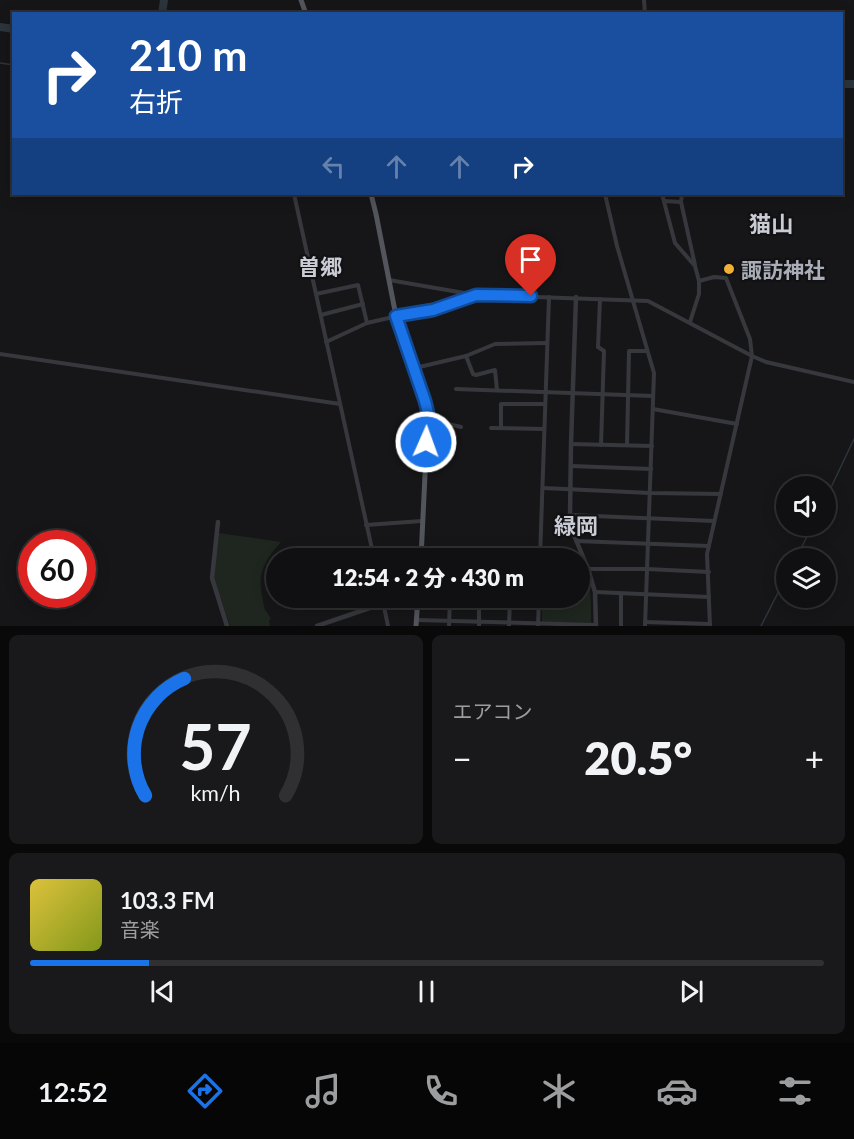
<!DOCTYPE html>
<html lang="ja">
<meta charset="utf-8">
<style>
body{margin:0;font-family:Lato,"Noto Sans JP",sans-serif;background:#19191b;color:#f1f3f6;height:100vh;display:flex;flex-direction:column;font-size:22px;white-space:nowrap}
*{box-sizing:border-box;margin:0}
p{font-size:20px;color:#9c9d9f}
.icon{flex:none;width:33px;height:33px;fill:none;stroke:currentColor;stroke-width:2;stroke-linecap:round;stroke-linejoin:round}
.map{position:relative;height:626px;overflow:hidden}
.sheet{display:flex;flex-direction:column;gap:9px;padding:9px;background:#09090a;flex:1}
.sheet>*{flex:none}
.banner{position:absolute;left:12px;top:12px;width:831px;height:183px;border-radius:0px;box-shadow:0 3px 15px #0003,0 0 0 2px #303032;background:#1a4fa0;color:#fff;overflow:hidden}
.tools{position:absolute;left:776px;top:476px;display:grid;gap:12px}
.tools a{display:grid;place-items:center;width:60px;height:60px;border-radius:50%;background:#101012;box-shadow:0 3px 15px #0003,0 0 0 2px #303032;font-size:30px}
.speed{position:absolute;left:18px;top:530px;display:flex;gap:12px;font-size:30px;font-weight:700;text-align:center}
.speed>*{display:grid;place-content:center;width:78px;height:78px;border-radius:50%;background:#101012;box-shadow:0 3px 15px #0003,0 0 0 2px #303032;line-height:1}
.speed .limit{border:9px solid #d22;background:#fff;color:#111}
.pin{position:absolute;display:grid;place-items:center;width:51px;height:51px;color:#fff;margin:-62px -26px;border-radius:50% 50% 50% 0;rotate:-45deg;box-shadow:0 0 6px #0007}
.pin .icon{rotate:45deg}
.me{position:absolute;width:66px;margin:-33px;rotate:2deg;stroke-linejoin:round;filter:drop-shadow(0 0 4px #0008)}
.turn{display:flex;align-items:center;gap:21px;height:126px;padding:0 18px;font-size:27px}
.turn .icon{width:78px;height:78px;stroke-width:2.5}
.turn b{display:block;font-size:42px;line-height:51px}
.lanes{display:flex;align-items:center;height:57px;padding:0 18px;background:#0003;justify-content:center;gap:30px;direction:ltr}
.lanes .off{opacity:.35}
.big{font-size:45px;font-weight:800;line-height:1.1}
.sheet .card{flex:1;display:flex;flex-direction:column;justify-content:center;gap:9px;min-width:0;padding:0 21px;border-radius:9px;background:#19191b}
.sheet .dial{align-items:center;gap:0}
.dial svg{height:156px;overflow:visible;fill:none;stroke:#303032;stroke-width:7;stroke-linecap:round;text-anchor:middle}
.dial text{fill:#f1f3f6;stroke:none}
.song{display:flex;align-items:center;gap:18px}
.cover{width:72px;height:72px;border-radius:9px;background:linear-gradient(135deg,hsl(50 70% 55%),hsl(70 70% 35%))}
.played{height:6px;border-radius:3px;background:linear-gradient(90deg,#1a73e8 15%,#303032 15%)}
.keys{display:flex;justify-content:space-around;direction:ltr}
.heat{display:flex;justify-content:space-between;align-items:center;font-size:33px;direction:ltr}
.sheet .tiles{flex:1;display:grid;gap:9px;grid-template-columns:1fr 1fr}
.card:last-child{grid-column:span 2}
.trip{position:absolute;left:266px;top:548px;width:324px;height:60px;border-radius:30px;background:#101012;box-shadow:0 3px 15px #0003,0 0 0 2px #303032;font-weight:800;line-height:60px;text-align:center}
.dock{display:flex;height:96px;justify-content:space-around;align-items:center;background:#060607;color:#9c9d9f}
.dock .icon{width:42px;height:42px}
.dock .selected{color:#1a73e8}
.dock b{font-size:27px;color:#f1f3f6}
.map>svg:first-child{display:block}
.green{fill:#1e261f}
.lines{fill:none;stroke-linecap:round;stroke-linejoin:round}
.stream{stroke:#2c353c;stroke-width:1.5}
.river{stroke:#2c353c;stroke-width:8}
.minor{stroke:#37383d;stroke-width:4}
.tertiary{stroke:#37383d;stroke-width:4.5}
.primary{stroke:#53555c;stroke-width:5}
.route-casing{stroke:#114b97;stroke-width:15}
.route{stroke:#1a73e8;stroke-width:10}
.poi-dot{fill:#f2b134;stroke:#111113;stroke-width:2}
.labels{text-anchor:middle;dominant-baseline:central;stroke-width:4.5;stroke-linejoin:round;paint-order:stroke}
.poi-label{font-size:21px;font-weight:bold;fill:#a8adb8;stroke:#111113;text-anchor:start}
.neighbourhood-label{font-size:22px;font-weight:bold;fill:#c9ccd4;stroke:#111113}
</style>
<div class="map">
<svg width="854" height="626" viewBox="0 0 854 626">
<rect width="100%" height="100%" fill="#161618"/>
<g class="green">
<path d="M 219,533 L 281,542 C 259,566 257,579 265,610 L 267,612 L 271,619 L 269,620 L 270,626 L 230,626 L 213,576 Z"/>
<path d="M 579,572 L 585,572 C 592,588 591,606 591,623 L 542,622 L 542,597 L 579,597 Z"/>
</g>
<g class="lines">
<g class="stream">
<path d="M 0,63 L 14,65"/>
<path d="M 825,500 L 854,439"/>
<path d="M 796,558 L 813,525"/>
<path d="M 761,626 L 786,577"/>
</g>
<g class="river">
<path d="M 162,14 L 164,0"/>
<path d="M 0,27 L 14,29"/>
<path d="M 842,84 L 854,84"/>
</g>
<g class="minor">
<path d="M 644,0 L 645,14"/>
<path d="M 294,194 L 374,558"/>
<path d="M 605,194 L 617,246 L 654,373 L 645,626"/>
<path d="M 662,194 L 675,243 L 695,266 L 699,281 L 699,294 L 690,322"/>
<path d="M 682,194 L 681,202 L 695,265"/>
<path d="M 664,201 L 681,202"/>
<path d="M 389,280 L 476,295 L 648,301 L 752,356 L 766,362 L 854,382"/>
<path d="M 699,281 L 714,277 L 726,278 L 750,339 L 752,356 L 707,554 L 710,626"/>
<path d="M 316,294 L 358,285 L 367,323"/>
<path d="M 600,299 L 598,347 L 604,351 L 601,445"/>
<path d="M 321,315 L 363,304"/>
<path d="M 326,342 L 367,323 L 406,314 L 433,310 L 476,295"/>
<path d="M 0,354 L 340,404"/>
<path d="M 466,356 L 473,374 L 476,375 L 495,370 L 497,390"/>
<path d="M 415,368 L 466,356 L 495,344 L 547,343"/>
<path d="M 456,389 L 653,396"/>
<path d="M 653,409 L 737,424"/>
<path d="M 428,422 L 444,423 L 461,427"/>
<path d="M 501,427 L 501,404 L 545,404"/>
<path d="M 491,428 L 544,429"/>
<path d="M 571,444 L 652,446"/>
<path d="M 627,445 L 629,351 L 647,351"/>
<path d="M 571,466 L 651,469"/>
<path d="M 543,488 L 650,493 L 721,494"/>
<path d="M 570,515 L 714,521"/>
<path d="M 366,525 L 422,521"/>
<path d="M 576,541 L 709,546"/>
<path d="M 540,558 L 549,297"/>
<path d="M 588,569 L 647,569 L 709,572"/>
<path d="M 595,592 L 709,597"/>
<path d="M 382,597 L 388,626"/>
<path d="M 417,620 L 596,625"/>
<path d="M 645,622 L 710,624"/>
<path d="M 449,626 L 450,597"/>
<path d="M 479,626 L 479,597"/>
<path d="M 509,626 L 510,597"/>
<path d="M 538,626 L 539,597"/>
<path d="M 621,626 L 621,593"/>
</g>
<g class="tertiary">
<path d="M 576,297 L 571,444 L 570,515 L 574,535 L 588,569 L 595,592 L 596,626"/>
<path d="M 218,522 L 212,578 L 227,626"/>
<path d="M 317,626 L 402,597"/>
</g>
<g class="primary">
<path d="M 301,0 L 306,14"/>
<path d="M 371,194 L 376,214 L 396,316 L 425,401 L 428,413 L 421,558"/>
<path d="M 416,626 L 418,597"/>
</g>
</g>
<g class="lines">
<g class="route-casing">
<path id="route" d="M 426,442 L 428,413 L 425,401 L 396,316 L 433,310 L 476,295 L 531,296"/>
</g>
<use href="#route" class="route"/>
</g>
<circle class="poi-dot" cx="729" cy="269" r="6"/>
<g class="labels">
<g class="poi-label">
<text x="741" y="269">諏訪神社</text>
</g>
<g class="neighbourhood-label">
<text x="771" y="223">猫山</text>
<text x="320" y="266">曽郷</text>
<text x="576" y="525">緑岡</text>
</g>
</g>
</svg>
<div class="tools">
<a><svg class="icon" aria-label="sound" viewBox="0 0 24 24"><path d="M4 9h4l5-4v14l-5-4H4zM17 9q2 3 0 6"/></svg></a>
<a><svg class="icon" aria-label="layers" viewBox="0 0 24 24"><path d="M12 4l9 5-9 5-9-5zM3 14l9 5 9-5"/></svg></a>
</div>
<div class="speed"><div class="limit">60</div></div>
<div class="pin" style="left:531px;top:296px;background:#d93025"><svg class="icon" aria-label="arrive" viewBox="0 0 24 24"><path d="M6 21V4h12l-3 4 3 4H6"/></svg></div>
<svg class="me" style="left:426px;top:442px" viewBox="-20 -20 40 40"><circle r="17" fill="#1a73e8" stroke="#fff" stroke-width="3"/><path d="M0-11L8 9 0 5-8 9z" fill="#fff"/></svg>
<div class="trip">12:54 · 2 分 · 430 m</div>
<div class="banner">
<div class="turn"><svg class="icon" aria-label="right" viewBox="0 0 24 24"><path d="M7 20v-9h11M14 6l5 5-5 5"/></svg><div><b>210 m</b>右折</div></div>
<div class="lanes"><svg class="icon off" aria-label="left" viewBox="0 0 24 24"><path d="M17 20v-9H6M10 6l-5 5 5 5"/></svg><svg class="icon off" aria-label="ahead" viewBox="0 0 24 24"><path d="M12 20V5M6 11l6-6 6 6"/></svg><svg class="icon off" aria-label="ahead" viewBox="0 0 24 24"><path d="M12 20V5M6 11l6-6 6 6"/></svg><svg class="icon" aria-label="right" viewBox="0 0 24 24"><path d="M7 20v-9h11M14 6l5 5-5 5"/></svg></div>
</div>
</div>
<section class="sheet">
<div class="tiles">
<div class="card dial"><svg viewBox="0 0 100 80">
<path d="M14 69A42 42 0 1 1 86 69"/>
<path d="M14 69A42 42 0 0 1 34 9" stroke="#1a73e8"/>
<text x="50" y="56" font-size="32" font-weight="700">57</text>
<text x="50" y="72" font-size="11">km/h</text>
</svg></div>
<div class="card"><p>エアコン</p>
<div class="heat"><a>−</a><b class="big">20.5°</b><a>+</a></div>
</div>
<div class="card">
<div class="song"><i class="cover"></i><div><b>103.3 FM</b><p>音楽</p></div></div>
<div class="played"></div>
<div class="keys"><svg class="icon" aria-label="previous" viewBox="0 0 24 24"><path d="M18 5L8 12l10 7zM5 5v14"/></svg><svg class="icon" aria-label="pause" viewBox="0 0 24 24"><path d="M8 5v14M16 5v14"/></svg><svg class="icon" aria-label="next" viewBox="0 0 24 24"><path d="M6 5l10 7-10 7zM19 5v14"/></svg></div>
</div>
</div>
</section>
<nav class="dock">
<b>12:52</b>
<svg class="icon selected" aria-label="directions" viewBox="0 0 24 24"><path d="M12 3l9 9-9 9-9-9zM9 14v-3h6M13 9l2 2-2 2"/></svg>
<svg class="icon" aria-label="music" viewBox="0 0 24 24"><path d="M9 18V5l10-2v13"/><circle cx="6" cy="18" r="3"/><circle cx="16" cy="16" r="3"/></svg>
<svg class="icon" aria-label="phone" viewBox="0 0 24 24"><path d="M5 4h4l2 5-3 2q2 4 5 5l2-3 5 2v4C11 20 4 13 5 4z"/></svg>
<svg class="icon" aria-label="climate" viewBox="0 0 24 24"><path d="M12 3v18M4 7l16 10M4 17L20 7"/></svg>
<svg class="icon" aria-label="car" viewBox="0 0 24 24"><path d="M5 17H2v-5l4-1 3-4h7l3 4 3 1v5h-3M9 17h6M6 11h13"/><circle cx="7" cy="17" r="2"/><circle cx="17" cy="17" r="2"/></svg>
<svg class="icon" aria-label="filters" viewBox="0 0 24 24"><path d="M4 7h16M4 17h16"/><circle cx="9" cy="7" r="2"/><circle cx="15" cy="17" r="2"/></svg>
</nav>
